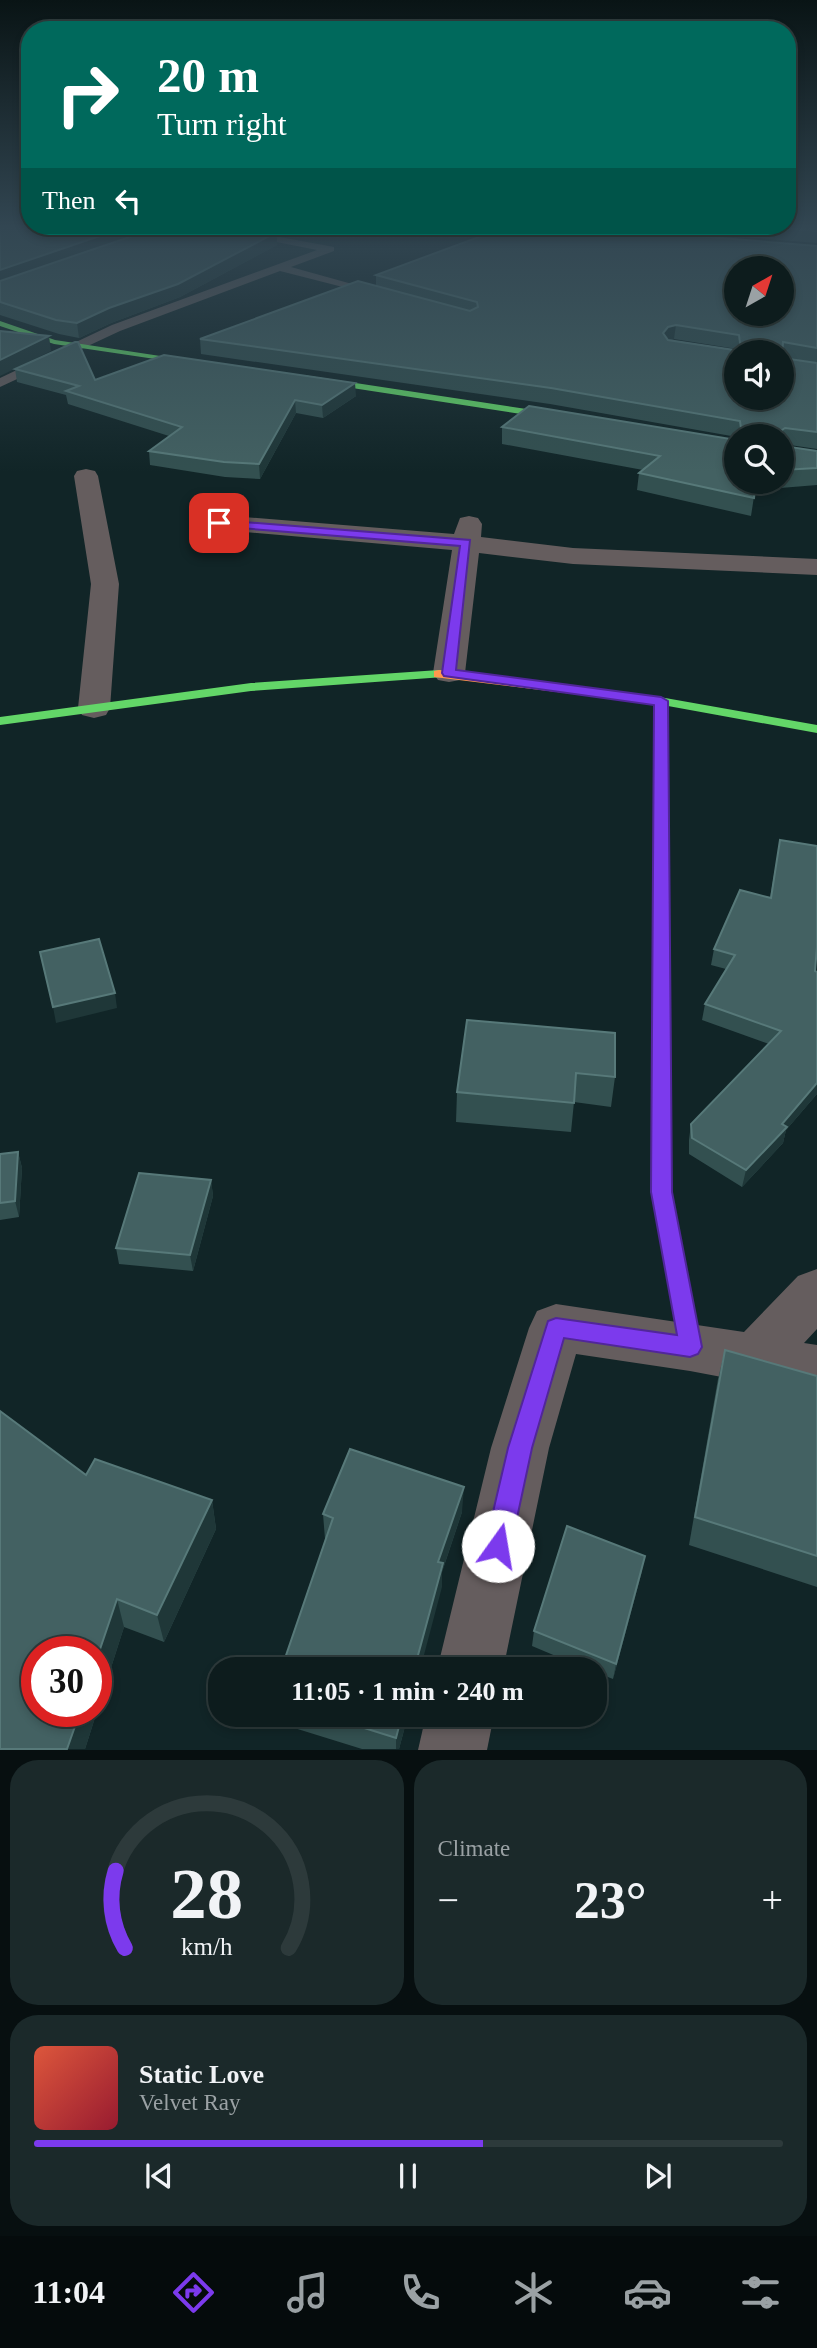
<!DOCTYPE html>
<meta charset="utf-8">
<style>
body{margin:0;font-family:"Times New Roman",serif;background:#1b292a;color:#f1f3f6;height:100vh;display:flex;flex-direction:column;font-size:26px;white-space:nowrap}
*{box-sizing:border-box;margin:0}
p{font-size:23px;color:#9aa1a4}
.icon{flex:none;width:38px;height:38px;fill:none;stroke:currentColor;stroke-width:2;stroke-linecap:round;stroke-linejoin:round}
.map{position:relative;height:1750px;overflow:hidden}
.side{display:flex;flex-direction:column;gap:10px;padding:10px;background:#070f10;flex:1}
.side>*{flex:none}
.guide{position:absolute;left:21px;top:21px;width:775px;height:214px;border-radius:28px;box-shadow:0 4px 10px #0003,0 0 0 2px #2d3a3b;background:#00695c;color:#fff;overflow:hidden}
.needle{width:46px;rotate:39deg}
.tools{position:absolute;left:724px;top:256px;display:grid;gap:14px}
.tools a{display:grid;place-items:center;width:70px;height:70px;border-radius:50%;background:#0d1c1d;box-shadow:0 4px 10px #0003,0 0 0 2px #2d3a3b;font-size:35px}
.speed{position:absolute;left:21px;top:1636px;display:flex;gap:14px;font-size:35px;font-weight:700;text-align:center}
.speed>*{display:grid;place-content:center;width:91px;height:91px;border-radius:50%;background:#0d1c1d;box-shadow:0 4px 10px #0003,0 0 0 2px #2d3a3b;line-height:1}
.speed .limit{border:10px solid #d22;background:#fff;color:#111}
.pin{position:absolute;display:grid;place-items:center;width:60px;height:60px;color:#fff;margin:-30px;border-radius:14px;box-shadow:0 4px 10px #0006}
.me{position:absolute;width:77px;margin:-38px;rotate:13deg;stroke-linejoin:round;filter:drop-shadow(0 0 5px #0008)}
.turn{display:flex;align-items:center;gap:24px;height:147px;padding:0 21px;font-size:32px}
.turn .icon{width:91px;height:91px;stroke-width:2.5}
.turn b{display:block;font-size:49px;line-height:60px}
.then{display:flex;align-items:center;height:66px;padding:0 21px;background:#0003;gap:14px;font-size:26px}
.big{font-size:52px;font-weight:700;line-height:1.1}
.side .widget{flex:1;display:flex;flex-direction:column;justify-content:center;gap:10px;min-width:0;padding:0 24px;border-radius:28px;background:#1b292a}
.side .dial{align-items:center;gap:0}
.dial svg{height:182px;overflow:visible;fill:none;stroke:#2d3a3b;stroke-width:7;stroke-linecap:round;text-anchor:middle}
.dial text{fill:#f1f3f6;stroke:none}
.song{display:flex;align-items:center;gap:21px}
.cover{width:84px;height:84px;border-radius:10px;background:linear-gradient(135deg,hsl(10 70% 55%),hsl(350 70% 35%))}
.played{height:7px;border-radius:4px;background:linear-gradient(90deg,#7c3aed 60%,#2d3a3b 60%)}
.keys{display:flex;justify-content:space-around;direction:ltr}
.heat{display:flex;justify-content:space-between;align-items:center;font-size:38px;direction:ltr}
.side .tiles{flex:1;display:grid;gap:10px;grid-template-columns:1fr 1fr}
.widget:last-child{grid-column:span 2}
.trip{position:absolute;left:208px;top:1657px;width:399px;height:70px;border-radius:28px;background:#0d1c1d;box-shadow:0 4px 10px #0003,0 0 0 2px #2d3a3b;font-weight:700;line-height:70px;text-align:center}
.menu{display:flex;height:112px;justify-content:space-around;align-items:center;background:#050b0c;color:#9aa1a4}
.menu .icon{width:49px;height:49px}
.menu .active{color:#7c3aed}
.menu b{font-size:32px;color:#f1f3f6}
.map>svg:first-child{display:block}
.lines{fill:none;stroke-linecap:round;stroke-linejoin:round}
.lane{fill:#655d5e;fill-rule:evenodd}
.street{fill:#655d5e;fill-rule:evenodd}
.fast{fill:#63d668;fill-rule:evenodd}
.slow{fill:#ff974d;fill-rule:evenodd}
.wall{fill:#335050;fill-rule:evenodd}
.shaded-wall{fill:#1f3738}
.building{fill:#436162;stroke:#577979;stroke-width:2;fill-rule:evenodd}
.route{fill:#7c3aed;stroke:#51269a;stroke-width:2}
</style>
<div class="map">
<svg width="817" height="1750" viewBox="0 0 817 1750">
<rect width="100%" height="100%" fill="#112527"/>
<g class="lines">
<path class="lane" d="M 200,227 L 225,227 L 334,247 L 334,251 L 291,267 L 388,294 L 382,297 L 280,271 L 120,331 L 0,387 L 0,378 L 112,325 L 317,250 Z"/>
<g class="street">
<path d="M 86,469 L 95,471 L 98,476 L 119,584 L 110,708 L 106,715 L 94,718 L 82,715 L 78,708 L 91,584 L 74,476 L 77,471 Z"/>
<path d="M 219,515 L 454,534 L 460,518 L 469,516 L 478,518 L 482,524 L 481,537 L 573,548 L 817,559 L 817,575 L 573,564 L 479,553 L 465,673 L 460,680 L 449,682 L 438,680 L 433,673 L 452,550 L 210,529 L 206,523 L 210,517 Z"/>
<path d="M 817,1269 L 817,1329 L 804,1343 L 817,1345 L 817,1395 L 690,1371 L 576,1354 L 549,1448 L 503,1670 L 437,1670 L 491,1448 L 529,1328 L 537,1311 L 556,1304 L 744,1332 L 798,1276 Z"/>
<path d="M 426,1715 L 494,1715 L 487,1750 L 418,1750 Z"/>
</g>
<g class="fast">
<path d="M 0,321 L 55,340 L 213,364 L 209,367 L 54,344 L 0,326 Z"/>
<path d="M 303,375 L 573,416 L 578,419 L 573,422 L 300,380 L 299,378 Z"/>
<path d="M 439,670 L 444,671 L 444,677 L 251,691 L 0,725 L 0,717 L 251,683 Z"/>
<path d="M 654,696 L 817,725 L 817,733 L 668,706 L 672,1192 L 701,1347 L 698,1354 L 690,1357 L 682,1354 L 679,1347 L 652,1192 L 654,704 L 647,700 Z"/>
</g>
<path class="slow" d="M 439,670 L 654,696 L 661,700 L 654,704 L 434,677 L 434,671 Z"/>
</g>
<g class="wall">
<path d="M 0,227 L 310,227 L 292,237 L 277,234 L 277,245 L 180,297 L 111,323 L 79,338 L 59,334 L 0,315 Z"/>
<path d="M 477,227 L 588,227 L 817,246 L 817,449 L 783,444 L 783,446 L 817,451 L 817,485 L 755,490 L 751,516 L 637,490 L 639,473 L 643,470 L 502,444 L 502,427 L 529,406 L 737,481 L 782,481 L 782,436 L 737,436 L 737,437 L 550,404 L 201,354 L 200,339 L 376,286 L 376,275 L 496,231 ZM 674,339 L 737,349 L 737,350 L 671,340 Z"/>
<path d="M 624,227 L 817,227 L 817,243 Z"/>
<path d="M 15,369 L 95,380 L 356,396 L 323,418 L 296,413 L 260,479 L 225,477 L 150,465 L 149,451 L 169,436 L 68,404 L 66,395 L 17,382 Z"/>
<path d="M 780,840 L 815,971 L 817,972 L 817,1094 L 786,1130 L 783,1143 L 742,1187 L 689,1154 L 689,1140 L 691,1124 L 769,1044 L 702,1020 L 705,1004 L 726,969 L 711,965 L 714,949 L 770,898 Z"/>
<path d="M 467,1020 L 615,1077 L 611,1107 L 574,1102 L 571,1132 L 456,1122 L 457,1092 Z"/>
<path d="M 18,1152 L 22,1168 L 19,1217 L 0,1220 L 0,1154 Z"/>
<path d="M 211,1180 L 213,1196 L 193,1271 L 119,1264 L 116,1248 Z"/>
<path d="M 725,1350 L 817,1376 L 817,1587 L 689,1545 L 718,1379 Z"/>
<path d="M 86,1475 L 212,1500 L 216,1529 L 164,1642 L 124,1627 L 85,1749 Z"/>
<path d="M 462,1512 L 442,1572 L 442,1587 L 325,1539 L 323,1514 Z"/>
<path d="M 642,1571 L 613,1679 L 595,1672 L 595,1670 L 589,1670 L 532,1646 L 534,1631 Z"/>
<path d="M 274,1715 L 408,1715 L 399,1749 L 362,1749 L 275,1722 Z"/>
</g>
<g class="shaded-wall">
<path d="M 126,227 L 164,227 L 0,284 L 0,270 Z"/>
<path d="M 292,227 L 310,227 L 292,237 Z"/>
<path d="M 277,232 L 277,245 L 180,297 L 111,323 L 79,338 L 77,323 Z"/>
<path d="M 676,325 L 674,339 L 666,341 L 663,333 L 668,327 Z"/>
<path d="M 49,336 L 51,351 L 0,376 L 0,360 Z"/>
<path d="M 355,383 L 356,396 L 323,418 L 322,405 Z"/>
<path d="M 295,400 L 296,413 L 260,479 L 259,464 Z"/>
<path d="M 115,993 L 117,1008 L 56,1023 L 53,1007 Z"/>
<path d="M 817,1083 L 817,1094 L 786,1130 L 783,1143 L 742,1187 L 746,1170 L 782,1124 Z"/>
<path d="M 18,1152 L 22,1168 L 19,1217 L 15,1201 Z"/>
<path d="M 211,1180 L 213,1196 L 193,1271 L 190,1255 Z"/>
<path d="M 464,1487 L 462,1512 L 442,1572 L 442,1587 L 420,1670 L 414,1670 L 438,1562 Z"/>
<path d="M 212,1500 L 216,1529 L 164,1642 L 157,1615 Z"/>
<path d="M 645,1556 L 642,1571 L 613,1679 L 616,1664 Z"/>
<path d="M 117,1599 L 124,1627 L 85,1749 L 67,1749 L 80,1712 L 96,1712 L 96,1661 Z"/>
<path d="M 402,1715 L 408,1715 L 399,1749 L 396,1749 L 396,1738 Z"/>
</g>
<g class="building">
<path d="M 0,227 L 126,227 L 0,270 Z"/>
<path d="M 159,227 L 251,227 L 277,232 L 178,284 L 109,308 L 77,323 L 56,320 L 0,302 L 0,281 Z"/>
<path d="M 506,227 L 588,227 L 817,246 L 817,348 L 783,342 L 782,358 L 817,363 L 817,432 L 785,428 L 782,430 L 783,446 L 817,451 L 817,468 L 782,470 L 782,436 L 742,436 L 740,421 L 551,388 L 200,339 L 358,281 L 470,311 L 478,307 L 477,302 L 376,275 ZM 737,268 L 782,268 L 782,313 L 737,313 ZM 676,325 L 739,335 L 741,351 L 668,340 L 663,333 L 668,327 ZM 737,352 L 782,352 L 782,397 L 737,397 Z"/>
<path d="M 777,227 L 817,227 L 817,231 Z"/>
<path d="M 0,331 L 49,336 L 0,360 Z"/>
<path d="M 75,342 L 78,342 L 95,380 L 164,355 L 355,383 L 322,405 L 295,400 L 259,464 L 224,462 L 149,451 L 182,427 L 66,391 L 79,386 L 15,369 Z"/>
<path d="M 529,406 L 737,440 L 737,481 L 756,481 L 754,498 L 639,473 L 660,456 L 502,427 Z"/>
<path d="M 780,840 L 817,846 L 817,947 L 815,971 L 817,972 L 817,1083 L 782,1124 L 787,1127 L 746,1170 L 692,1138 L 691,1124 L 781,1031 L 705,1004 L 735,955 L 714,949 L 740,890 L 771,898 Z"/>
<path d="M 99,939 L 115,993 L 53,1007 L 40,952 Z"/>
<path d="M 467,1020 L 615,1033 L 615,1077 L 576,1073 L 574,1103 L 457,1092 Z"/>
<path d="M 18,1152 L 15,1201 L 0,1203 L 0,1154 Z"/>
<path d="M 139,1173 L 211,1180 L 190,1255 L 116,1248 Z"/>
<path d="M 725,1350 L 817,1376 L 817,1556 L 695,1517 Z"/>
<path d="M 0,1411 L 86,1475 L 95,1459 L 212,1500 L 157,1615 L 117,1599 L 96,1661 L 96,1652 L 37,1652 L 37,1712 L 80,1712 L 67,1749 L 0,1749 Z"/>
<path d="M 350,1449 L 464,1487 L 438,1562 L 443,1563 L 414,1670 L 281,1670 L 333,1518 L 323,1514 Z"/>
<path d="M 567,1526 L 645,1556 L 616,1664 L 534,1631 Z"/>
<path d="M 323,1715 L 402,1715 L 396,1738 Z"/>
</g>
<linearGradient id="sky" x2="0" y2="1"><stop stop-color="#091415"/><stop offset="0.48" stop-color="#324652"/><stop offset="1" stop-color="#324652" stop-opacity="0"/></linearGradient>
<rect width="817" height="472" fill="url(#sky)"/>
<path class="route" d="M 219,520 L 470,540 L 456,670 L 661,697 L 668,701 L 672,1192 L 702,1347 L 698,1354 L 690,1357 L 564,1338 L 532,1448 L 511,1546 L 507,1555 L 498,1559 L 489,1555 L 485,1546 L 508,1448 L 548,1321 L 556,1318 L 677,1335 L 651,1192 L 654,705 L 444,676 L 442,673 L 460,546 L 215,526 L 213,523 Z"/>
</svg>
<div class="tools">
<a><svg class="needle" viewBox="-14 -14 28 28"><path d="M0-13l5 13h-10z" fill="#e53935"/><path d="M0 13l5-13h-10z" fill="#9aa1a4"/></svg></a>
<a><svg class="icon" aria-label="sound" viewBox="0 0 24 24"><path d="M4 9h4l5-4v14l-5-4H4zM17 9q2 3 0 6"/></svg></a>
<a><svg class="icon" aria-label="search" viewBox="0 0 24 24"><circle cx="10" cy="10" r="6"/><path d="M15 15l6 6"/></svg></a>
</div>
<div class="speed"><div class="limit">30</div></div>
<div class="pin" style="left:219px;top:523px;background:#d93025"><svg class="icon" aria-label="arrive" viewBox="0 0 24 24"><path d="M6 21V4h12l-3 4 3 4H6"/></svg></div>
<svg class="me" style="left:498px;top:1546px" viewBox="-20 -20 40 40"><circle r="19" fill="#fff"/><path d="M0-13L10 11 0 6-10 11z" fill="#7c3aed"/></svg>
<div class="trip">11:05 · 1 min · 240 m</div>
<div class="guide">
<div class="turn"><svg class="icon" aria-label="right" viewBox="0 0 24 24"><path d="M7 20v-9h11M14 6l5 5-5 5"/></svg><div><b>20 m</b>Turn right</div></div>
<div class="then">Then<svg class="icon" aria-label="left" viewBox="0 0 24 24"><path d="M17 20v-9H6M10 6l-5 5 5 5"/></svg></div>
</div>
</div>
<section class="side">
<div class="tiles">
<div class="widget dial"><svg viewBox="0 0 100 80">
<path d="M14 69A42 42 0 1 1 86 69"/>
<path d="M14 69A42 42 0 0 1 10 35" stroke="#7c3aed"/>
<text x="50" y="56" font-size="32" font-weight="700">28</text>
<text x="50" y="72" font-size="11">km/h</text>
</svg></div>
<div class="widget"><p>Climate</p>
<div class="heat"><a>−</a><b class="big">23°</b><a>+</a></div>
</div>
<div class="widget">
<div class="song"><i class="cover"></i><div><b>Static Love</b><p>Velvet Ray</p></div></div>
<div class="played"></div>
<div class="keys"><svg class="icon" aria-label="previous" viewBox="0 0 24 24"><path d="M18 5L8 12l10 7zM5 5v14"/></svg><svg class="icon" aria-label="pause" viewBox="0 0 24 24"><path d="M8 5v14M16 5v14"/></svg><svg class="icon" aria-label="next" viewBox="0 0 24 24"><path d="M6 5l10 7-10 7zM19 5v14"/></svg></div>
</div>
</div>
</section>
<nav class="menu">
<b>11:04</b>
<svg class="icon active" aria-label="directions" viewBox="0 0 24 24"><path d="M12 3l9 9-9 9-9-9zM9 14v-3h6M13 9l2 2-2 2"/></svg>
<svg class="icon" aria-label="music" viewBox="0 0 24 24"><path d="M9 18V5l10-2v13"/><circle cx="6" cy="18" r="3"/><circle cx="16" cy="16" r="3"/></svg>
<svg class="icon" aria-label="phone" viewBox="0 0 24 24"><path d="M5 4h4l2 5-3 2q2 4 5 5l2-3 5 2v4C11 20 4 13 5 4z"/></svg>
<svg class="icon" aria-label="climate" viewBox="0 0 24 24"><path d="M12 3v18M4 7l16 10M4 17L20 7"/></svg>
<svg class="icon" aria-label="car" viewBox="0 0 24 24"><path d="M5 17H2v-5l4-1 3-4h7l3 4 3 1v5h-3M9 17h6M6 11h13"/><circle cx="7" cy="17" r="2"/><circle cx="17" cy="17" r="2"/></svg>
<svg class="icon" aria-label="filters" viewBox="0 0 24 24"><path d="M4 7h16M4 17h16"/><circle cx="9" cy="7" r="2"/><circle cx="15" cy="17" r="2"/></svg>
</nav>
